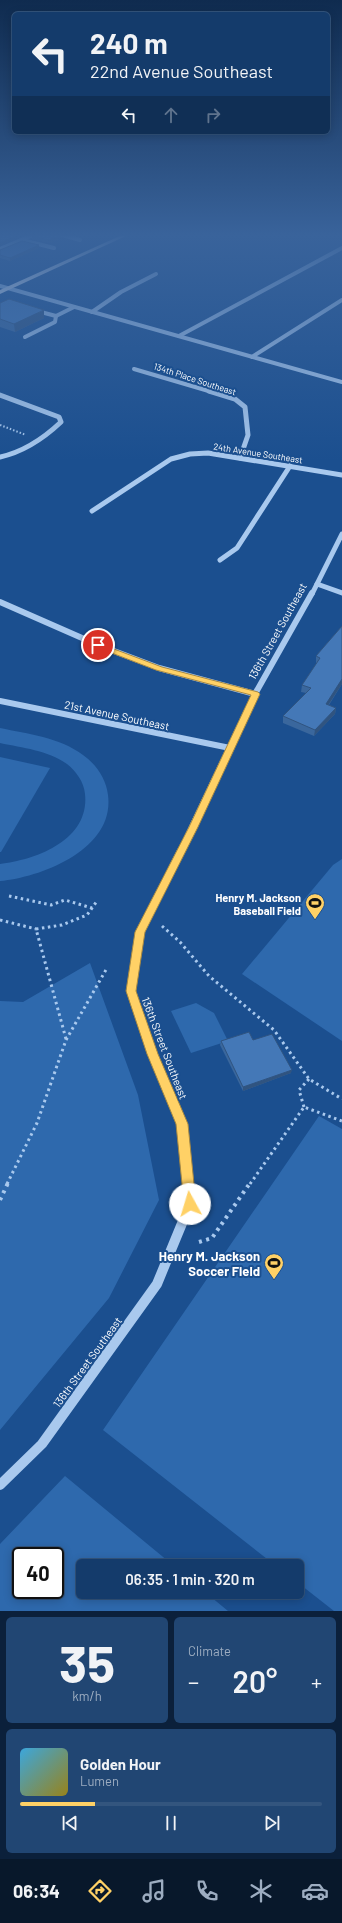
<!DOCTYPE html>
<meta charset="utf-8">
<style>
body{margin:0;font-family:Barlow,sans-serif;background:#214673;color:#f1f3f6;height:100vh;display:flex;flex-direction:column;font-size:15px;white-space:nowrap}
*{box-sizing:border-box;margin:0}
p{font-size:13px;color:#9dadc1}
.icon{flex:none;width:22px;height:22px;fill:none;stroke:currentColor;stroke-width:2;stroke-linecap:round;stroke-linejoin:round}
.map{position:relative;height:1611px;overflow:hidden}
.panel{display:flex;flex-direction:column;gap:6px;padding:6px;background:#0b203b;flex:1}
.panel>*{flex:none}
.guide{position:absolute;left:12px;top:12px;width:318px;height:122px;border-radius:6px;box-shadow:0 2px 10px #0003,0 0 0 1px #33557e;background:#143b6b;color:#f1f3f6;overflow:hidden}
.speed{position:absolute;left:12px;top:1547px;display:flex;gap:8px;font-size:20px;font-weight:700;text-align:center}
.speed>*{display:grid;place-content:center;width:52px;height:52px;border-radius:50%;background:#143b6b;box-shadow:0 2px 10px #0003,0 0 0 1px #33557e;line-height:1}
.speed .limit{border:2px solid #111;border-radius:6px;background:#fff;color:#111}
.pin{position:absolute;display:grid;place-items:center;width:34px;height:34px;color:#fff;margin:-17px;border:2px solid #fff;border-radius:50%;box-shadow:0 1px 4px #0007}
.me{position:absolute;width:44px;margin:-22px;rotate:354deg;stroke-linejoin:round;filter:drop-shadow(0 0 3px #0008)}
.turn{display:flex;align-items:center;gap:14px;height:84px;padding:0 12px;font-size:18px}
.turn .icon{width:52px;height:52px;stroke-width:2.5}
.turn b{display:block;font-size:28px;line-height:34px}
.lanes{display:flex;align-items:center;height:38px;padding:0 12px;background:#0003;justify-content:center;gap:20px;direction:ltr}
.lanes .off{opacity:.35}
.big{font-size:30px;font-weight:600;line-height:1.1}
.panel .card{flex:1;display:flex;flex-direction:column;justify-content:center;gap:6px;min-width:0;padding:0 14px;border-radius:6px;background:#214673}
.panel .dial{align-items:center;gap:0}
.dial b{font-size:52px;line-height:1}
.song{display:flex;align-items:center;gap:12px}
.cover{width:48px;height:48px;border-radius:6px;background:linear-gradient(135deg,hsl(200 70% 55%),hsl(50 70% 35%))}
.played{height:4px;border-radius:2px;background:linear-gradient(90deg,#ffd166 25%,#33557e 25%)}
.keys{display:flex;justify-content:space-around;direction:ltr}
.heat{display:flex;justify-content:space-between;align-items:center;font-size:22px;direction:ltr}
.panel .tiles{flex:1;display:grid;gap:6px;grid-template-columns:1fr 1fr}
.card:last-child{grid-column:span 2}
.trip{position:absolute;left:76px;top:1559px;width:228px;height:40px;border-radius:6px;background:#143b6b;box-shadow:0 2px 10px #0003,0 0 0 1px #33557e;font-weight:600;line-height:40px;text-align:center}
.dock{display:flex;height:64px;justify-content:space-around;align-items:center;background:#08182b;color:#9dadc1}
.dock .icon{width:28px;height:28px}
.dock .active{color:#ffd166}
.dock b{font-size:18px;color:#f1f3f6}
.map>svg:first-child{display:block}
.green{fill:#2e69ad;fill-rule:evenodd}
.lines{fill:none;stroke-linecap:round;stroke-linejoin:round}
.path-far2{stroke:#a9c9ee;stroke-width:2;stroke-dasharray:1.5 2;stroke-linecap:butt}
.path-far1{stroke:#a9c9ee;stroke-width:3;stroke-dasharray:2.5 3.5;stroke-linecap:butt}
.path{stroke:#a9c9ee;stroke-width:4;stroke-dasharray:3 4.5;stroke-linecap:butt}
.minor-far4{stroke:#a9c9ee;stroke-width:4}
.minor-far3{stroke:#a9c9ee;stroke-width:5}
.minor-far2{stroke:#a9c9ee;stroke-width:6}
.minor-far1{stroke:#a9c9ee;stroke-width:8}
.minor{stroke:#a9c9ee;stroke-width:10}
.major{fill:#f0f6ff;fill-rule:evenodd}
.wall{fill:#3a679d}
.shaded-wall{fill:#305480}
.building{fill:#4478b7;stroke:#305480}
.route{fill:#ffd166;stroke:#a68842}
.labels{text-anchor:middle;dominant-baseline:central;stroke-width:4;stroke-linejoin:round;paint-order:stroke}
.far-street-label{font-size:9px;fill:#fff;stroke:#1b4f8f}
.street-label{font-size:11px;fill:#fff;stroke:#1b4f8f}
.poi-label{font-size:11px;font-weight:bold;fill:#fff;stroke:#1b4f8f;text-anchor:end}
.near-poi-label{font-size:13px;font-weight:bold;fill:#fff;stroke:#1b4f8f;text-anchor:end}
</style>
<div class="map">
<svg width="342" height="1611" viewBox="0 0 342 1611">
<rect width="100%" height="100%" fill="#1b4f8f"/>
<g class="green">
<path d="M 0,728 C 28,734 59,737 83,755 C 97,765 106,779 108,795 C 115,849 42,877 0,881 L 0,864 C 36,860 90,840 85,794 C 84,782 76,771 67,764 C 47,750 23,748 0,743 Z"/>
<path d="M 0,757 L 50,768 L 1,852 L 0,852 Z"/>
<path d="M 342,859 L 342,1041 L 242,974 L 333,865 Z"/>
<path d="M 90,963 L 138,1095 L 159,1200 L 109,1298 L 0,1430 L 0,1001 L 23,1002 Z"/>
<path d="M 196,1003 L 214,1013 L 228,1041 L 191,1053 L 171,1011 Z"/>
<path d="M 319,1116 L 342,1129 L 342,1611 L 334,1611 L 297,1582 L 297,1566 L 276,1566 L 103,1430 Z"/>
<path d="M 65,1476 L 174,1566 L 83,1566 L 83,1592 L 205,1592 L 228,1611 L 0,1611 L 0,1544 ZM 21,1556 L 55,1556 L 55,1590 L 21,1590 Z"/>
</g>
<g class="lines">
<path class="path-far2" d="M 0,425 L 26,435"/>
<g class="path-far1">
<path d="M 9,896 L 51,905 L 65,900 L 92,908"/>
<path d="M 0,920 L 36,929"/>
<path d="M 162,926 L 180,942 L 209,976 L 274,1030 L 309,1079 L 342,1099"/>
<path d="M 66,1039 L 36,929 L 62,925 L 87,915 L 97,901"/>
<path d="M 304,1107 L 299,1090 L 309,1079"/>
<path d="M 7,1184 L 37,1123 L 66,1040 L 107,968"/>
<path d="M 250,1184 L 304,1107 L 342,1121"/>
</g>
<g class="path">
<path d="M 0,1200 L 8,1183"/>
<path d="M 199,1242 L 212,1238 L 250,1183"/>
</g>
<g class="minor-far4">
<path d="M 62,235 L 80,240"/>
<path d="M 22,240 L 54,248"/>
<path d="M 0,249 L 33,235"/>
<path d="M 0,286 L 342,382"/>
<path d="M 37,311 L 56,316 L 74,307"/>
<path d="M 92,312 L 121,292 L 156,274"/>
<path d="M 179,336 L 342,248"/>
<path d="M 25,337 L 55,322 L 56,316"/>
<path d="M 252,357 L 342,300"/>
<path d="M 134,369 L 212,392"/>
</g>
<g class="minor-far3">
<path d="M 209,391 L 235,399 L 245,407 L 248,435 L 240,458"/>
<path d="M 0,395 L 59,417 L 61,422 C 44,438 23,452 0,457"/>
<path d="M 92,511 L 171,459 L 190,454 L 208,453 L 342,475"/>
<path d="M 220,560 L 237,548 L 290,466"/>
<path d="M 317,584 L 342,593"/>
<path d="M 312,594 L 342,534"/>
</g>
<g class="minor-far2">
<path d="M 0,602 L 98,645 L 159,668 L 255,694"/>
<path d="M 0,701 L 230,748"/>
<path d="M 180,852 L 255,694 L 312,593"/>
</g>
<path class="minor-far1" d="M 181,851 L 140,933 L 131,991 L 153,1055 L 182,1124 L 188,1184"/>
<path class="minor" d="M 0,1485 L 42,1444 L 157,1284 L 190,1204 L 188,1183"/>
<path class="major" d="M 122,235 L 128,235 L 0,294 L 0,290 Z"/>
</g>
<g class="wall">
<path d="M 32,236 L 59,236 L 59,239 L 50,243 L 32,239 Z"/>
<path d="M 39,248 L 10,261 L 0,258 L 0,250 Z"/>
<path d="M 0,303 L 44,318 L 15,332 L 0,327 Z"/>
<path d="M 342,626 L 342,684 L 329,705 L 336,708 L 335,714 L 314,736 L 283,723 L 283,716 L 306,693 L 301,692 L 302,685 L 317,663 L 316,663 L 316,656 Z"/>
<path d="M 253,1040 L 291,1073 L 243,1091 L 220,1045 L 221,1041 Z"/>
</g>
<g class="shaded-wall">
<path d="M 18,235 L 24,235 L 0,246 L 0,243 Z"/>
<path d="M 59,236 L 59,239 L 50,243 L 49,240 Z"/>
<path d="M 39,245 L 39,248 L 10,261 L 10,258 Z"/>
<path d="M 44,310 L 44,318 L 15,332 L 14,324 Z"/>
<path d="M 342,679 L 342,684 L 325,710 L 326,704 Z"/>
<path d="M 336,708 L 335,714 L 314,736 L 315,730 Z"/>
<path d="M 292,1070 L 291,1073 L 243,1091 L 243,1087 Z"/>
</g>
<g class="building">
<path d="M 0,235 L 18,235 L 0,243 Z"/>
<path d="M 33,235 L 55,235 L 59,236 L 49,240 L 32,236 Z"/>
<path d="M 22,241 L 39,245 L 10,258 L 0,255 L 0,250 Z"/>
<path d="M 9,299 L 44,310 L 14,324 L 0,319 L 0,303 Z"/>
<path d="M 342,626 L 342,679 L 326,704 L 336,708 L 315,730 L 283,716 L 311,688 L 302,685 L 320,658 L 316,656 Z"/>
<path d="M 249,1032 L 253,1040 L 272,1034 L 292,1070 L 243,1087 L 221,1041 Z"/>
</g>
<linearGradient id="sky" x2="0" y2="1"><stop stop-color="#0f2b4f"/><stop offset="0.51" stop-color="#39639b"/><stop offset="1" stop-color="#39639b" stop-opacity="0"/></linearGradient>
<rect width="342" height="461" fill="url(#sky)"/>
<path class="route" d="M 98,643 L 162,667 L 258,692 L 260,694 L 198,827 L 145,932 L 136,991 L 158,1054 L 188,1124 L 196,1204 L 195,1208 L 190,1210 L 186,1208 L 184,1204 L 176,1124 L 147,1054 L 126,991 L 135,932 L 189,827 L 251,695 L 156,670 L 96,647 L 96,644 Z"/>
<defs>
<g id="stadium-pin" transform="scale(1)"><path d="M0 17L-7.5 6A9.5 9.5 0 1 1 7.5 6Z" fill="#ffd166" stroke="#1b4f8f"/><path d="M0-5a6.5 5 0 1 0 0 10a6.5 5 0 1 0 0-10ZM-3.5-1.8h7v3.6h-7Z" fill="#111"/></g>
</defs>
<g fill-rule="evenodd">
<use href="#stadium-pin" x="315" y="903"/>
<use href="#stadium-pin" x="274" y="1263"/>
</g>
<g class="labels">
<g class="far-street-label">
<text transform="translate(195 379) rotate(18)">134th Place Southeast</text>
<text transform="translate(258 453) rotate(9)">24th Avenue Southeast</text>
</g>
<g class="street-label">
<text transform="translate(277 631) rotate(-61)">136th Street Southeast</text>
<text transform="translate(117 715) rotate(12)">21st Avenue Southeast</text>
<text transform="translate(165 1048) rotate(69)">136th Street Southeast</text>
<text transform="translate(87 1362) rotate(-54)">136th Street Southeast</text>
</g>
<g class="poi-label">
<text x="301" y="897">Henry M. Jackson<tspan x="301" dy="13">Baseball Field</tspan></text>
</g>
<g class="near-poi-label">
<text x="260" y="1256">Henry M. Jackson<tspan x="260" dy="15">Soccer Field</tspan></text>
</g>
</g>
</svg>
<div class="speed"><div class="limit">40</div></div>
<div class="pin" style="left:98px;top:645px;background:#d93025"><svg class="icon" aria-label="arrive" viewBox="0 0 24 24"><path d="M6 21V4h12l-3 4 3 4H6"/></svg></div>
<svg class="me" style="left:190px;top:1204px" viewBox="-20 -20 40 40"><circle r="19" fill="#fff"/><path d="M0-13L10 11 0 6-10 11z" fill="#ffd166"/></svg>
<div class="trip">06:35 · 1 min · 320 m</div>
<div class="guide">
<div class="turn"><svg class="icon" aria-label="left" viewBox="0 0 24 24"><path d="M17 20v-9H6M10 6l-5 5 5 5"/></svg><div><b>240 m</b>22nd Avenue Southeast</div></div>
<div class="lanes"><svg class="icon" aria-label="left" viewBox="0 0 24 24"><path d="M17 20v-9H6M10 6l-5 5 5 5"/></svg><svg class="icon off" aria-label="ahead" viewBox="0 0 24 24"><path d="M12 20V5M6 11l6-6 6 6"/></svg><svg class="icon off" aria-label="right" viewBox="0 0 24 24"><path d="M7 20v-9h11M14 6l5 5-5 5"/></svg></div>
</div>
</div>
<section class="panel">
<div class="tiles">
<div class="card dial"><b>35</b><p>km/h</p></div>
<div class="card"><p>Climate</p>
<div class="heat"><a>−</a><b class="big">20°</b><a>+</a></div>
</div>
<div class="card">
<div class="song"><i class="cover"></i><div><b>Golden Hour</b><p>Lumen</p></div></div>
<div class="played"></div>
<div class="keys"><svg class="icon" aria-label="previous" viewBox="0 0 24 24"><path d="M18 5L8 12l10 7zM5 5v14"/></svg><svg class="icon" aria-label="pause" viewBox="0 0 24 24"><path d="M8 5v14M16 5v14"/></svg><svg class="icon" aria-label="next" viewBox="0 0 24 24"><path d="M6 5l10 7-10 7zM19 5v14"/></svg></div>
</div>
</div>
</section>
<nav class="dock">
<b>06:34</b>
<svg class="icon active" aria-label="directions" viewBox="0 0 24 24"><path d="M12 3l9 9-9 9-9-9zM9 14v-3h6M13 9l2 2-2 2"/></svg>
<svg class="icon" aria-label="music" viewBox="0 0 24 24"><path d="M9 18V5l10-2v13"/><circle cx="6" cy="18" r="3"/><circle cx="16" cy="16" r="3"/></svg>
<svg class="icon" aria-label="phone" viewBox="0 0 24 24"><path d="M5 4h4l2 5-3 2q2 4 5 5l2-3 5 2v4C11 20 4 13 5 4z"/></svg>
<svg class="icon" aria-label="climate" viewBox="0 0 24 24"><path d="M12 3v18M4 7l16 10M4 17L20 7"/></svg>
<svg class="icon" aria-label="car" viewBox="0 0 24 24"><path d="M5 17H2v-5l4-1 3-4h7l3 4 3 1v5h-3M9 17h6M6 11h13"/><circle cx="7" cy="17" r="2"/><circle cx="17" cy="17" r="2"/></svg>
</nav>
